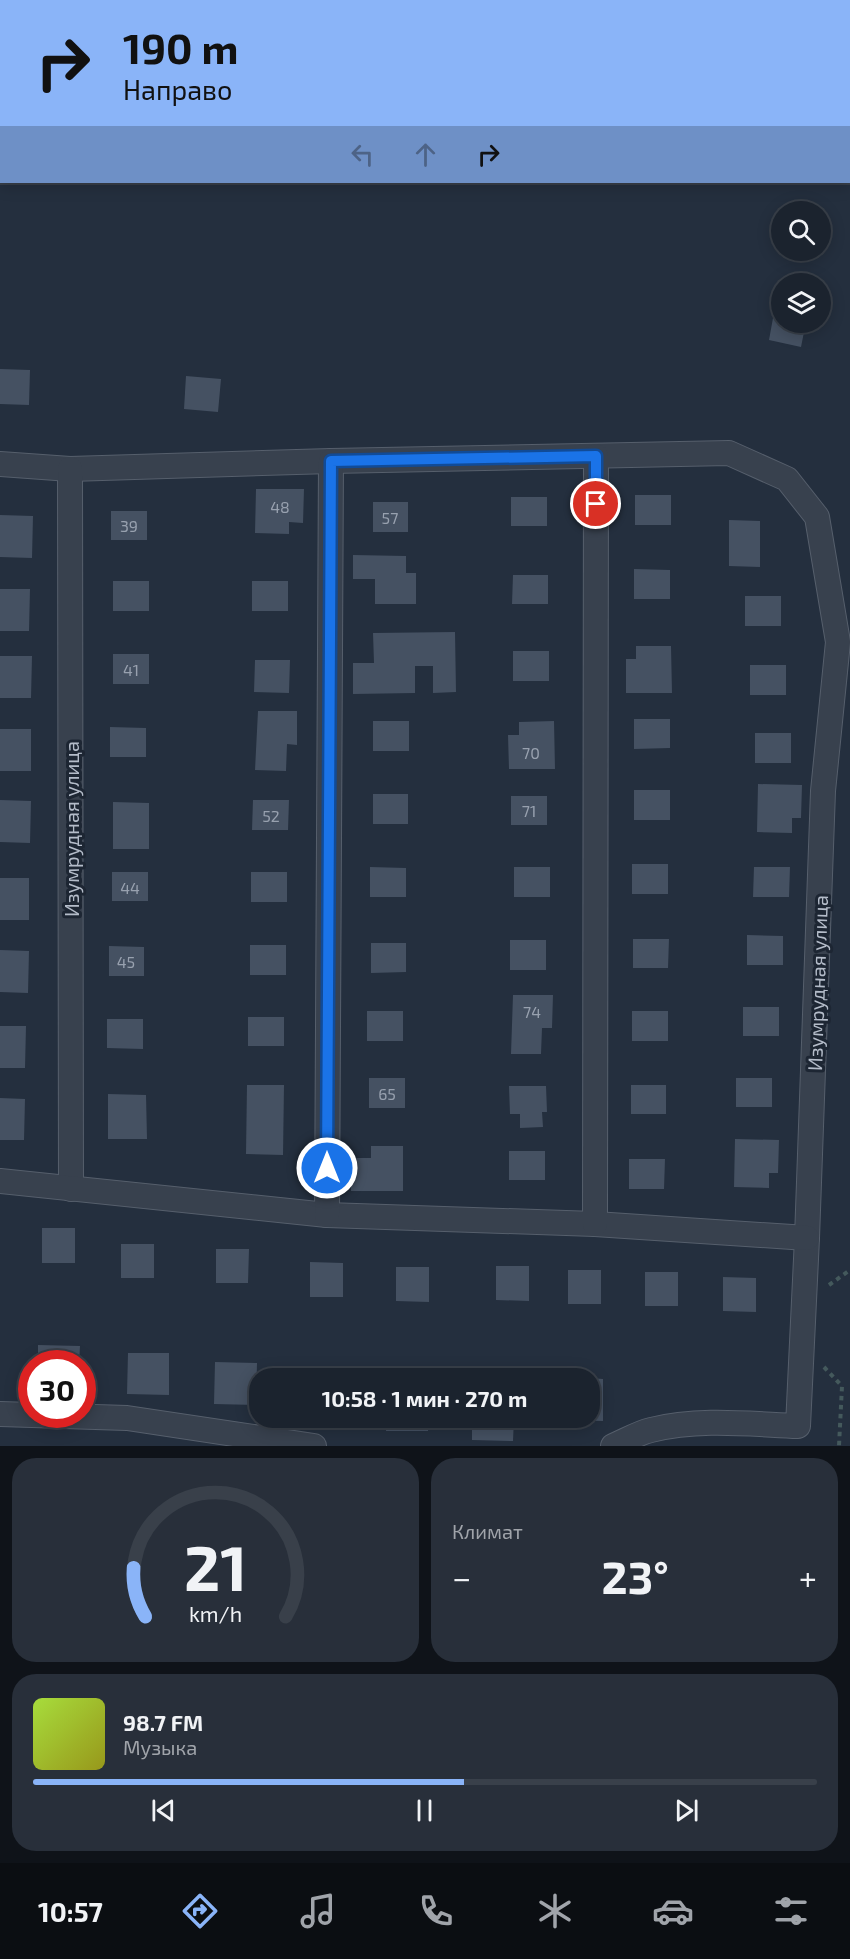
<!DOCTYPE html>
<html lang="ru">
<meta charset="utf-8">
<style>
body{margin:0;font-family:"Exo 2",sans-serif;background:#282f3a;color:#f1f3f6;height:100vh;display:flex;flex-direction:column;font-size:22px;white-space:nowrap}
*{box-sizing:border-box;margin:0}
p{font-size:20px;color:#a0a4aa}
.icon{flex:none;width:33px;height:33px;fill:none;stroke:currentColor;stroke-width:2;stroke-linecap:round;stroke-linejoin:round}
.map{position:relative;height:1446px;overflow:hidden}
.side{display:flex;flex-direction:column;gap:12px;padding:12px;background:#0f1319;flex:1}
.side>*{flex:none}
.hud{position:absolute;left:0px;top:0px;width:850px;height:183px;box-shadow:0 3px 15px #0003,0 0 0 2px #39404a;background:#8ab4f8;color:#111;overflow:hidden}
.controls{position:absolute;left:771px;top:201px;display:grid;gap:12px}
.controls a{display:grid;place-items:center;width:60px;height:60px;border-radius:50%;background:#1b232e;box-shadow:0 3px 15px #0003,0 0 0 2px #39404a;font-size:30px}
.speed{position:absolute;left:18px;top:1350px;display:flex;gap:12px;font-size:30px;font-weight:700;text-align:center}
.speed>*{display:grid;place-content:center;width:78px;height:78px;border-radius:50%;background:#1b232e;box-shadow:0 3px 15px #0003,0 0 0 2px #39404a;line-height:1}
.speed .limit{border:9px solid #d22;background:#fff;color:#111}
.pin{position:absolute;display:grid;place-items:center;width:51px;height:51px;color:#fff;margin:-26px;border:3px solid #fff;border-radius:50%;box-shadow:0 2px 6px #0007}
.me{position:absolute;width:66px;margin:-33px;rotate:0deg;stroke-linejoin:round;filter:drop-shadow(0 0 4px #0008)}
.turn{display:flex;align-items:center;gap:21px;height:126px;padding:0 24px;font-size:27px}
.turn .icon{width:78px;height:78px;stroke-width:2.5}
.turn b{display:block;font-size:42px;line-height:51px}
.lanes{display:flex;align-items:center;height:57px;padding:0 24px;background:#0003;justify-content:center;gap:30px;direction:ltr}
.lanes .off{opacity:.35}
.big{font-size:45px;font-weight:700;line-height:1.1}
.side .tile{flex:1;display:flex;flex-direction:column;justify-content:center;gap:9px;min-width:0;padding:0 21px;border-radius:24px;background:#282f3a}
.side .dial{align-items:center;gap:0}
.dial svg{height:156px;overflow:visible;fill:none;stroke:#39404a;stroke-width:7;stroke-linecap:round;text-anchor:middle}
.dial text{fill:#f1f3f6;stroke:none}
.song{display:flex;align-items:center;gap:18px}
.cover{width:72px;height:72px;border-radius:9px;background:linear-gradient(135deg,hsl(80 70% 55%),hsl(60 70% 35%))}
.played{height:6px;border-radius:3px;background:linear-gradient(90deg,#8ab4f8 55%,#39404a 55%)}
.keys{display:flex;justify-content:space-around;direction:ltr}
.heat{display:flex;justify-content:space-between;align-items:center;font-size:33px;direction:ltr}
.side .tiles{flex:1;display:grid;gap:12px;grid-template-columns:1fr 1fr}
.tile:last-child{grid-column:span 2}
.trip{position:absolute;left:249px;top:1368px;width:351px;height:60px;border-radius:24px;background:#1b232e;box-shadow:0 3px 15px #0003,0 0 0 2px #39404a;font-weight:700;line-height:60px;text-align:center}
.tabs{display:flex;height:96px;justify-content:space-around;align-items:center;background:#0b0e12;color:#a0a4aa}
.tabs .icon{width:42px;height:42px}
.tabs .on{color:#8ab4f8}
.tabs b{font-size:27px;color:#f1f3f6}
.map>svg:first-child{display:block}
.building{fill:#455162}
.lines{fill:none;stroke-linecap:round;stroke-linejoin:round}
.minor-casing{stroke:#565f6c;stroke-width:26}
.path{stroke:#44595c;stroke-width:4;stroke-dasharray:4.5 4.5;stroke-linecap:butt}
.minor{stroke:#38414e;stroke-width:24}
.route-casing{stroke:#114b97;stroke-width:15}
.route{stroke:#1a73e8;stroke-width:10}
.labels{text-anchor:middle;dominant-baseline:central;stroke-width:6;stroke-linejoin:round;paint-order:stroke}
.number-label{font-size:16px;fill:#98a1af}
.street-label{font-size:20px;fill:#b4bcc9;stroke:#1d2633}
</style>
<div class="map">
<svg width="850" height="1446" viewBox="0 0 850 1446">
<rect width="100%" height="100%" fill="#242f3e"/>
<g class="building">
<path d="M 775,307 L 782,308 L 782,322 L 806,322 L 801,347 L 769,340 Z"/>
<path d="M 0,369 L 30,370 L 29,405 L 0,404 Z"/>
<path d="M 186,376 L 221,379 L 218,412 L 184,409 Z"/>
<path d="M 256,489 L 304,489 L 303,523 L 289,522 L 289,534 L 255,533 Z"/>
<rect x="635" y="495" width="36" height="30"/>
<rect x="511" y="497" width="36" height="29"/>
<rect x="373" y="502" width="35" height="30"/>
<rect x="111" y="511" width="36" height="29"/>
<path d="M 0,515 L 33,516 L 32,558 L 0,557 Z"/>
<path d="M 729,520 L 760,521 L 760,567 L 729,566 Z"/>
<path d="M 353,555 L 406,556 L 406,573 L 416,573 L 416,604 L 375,604 L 375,579 L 353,579 Z"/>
<path d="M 634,569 L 670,570 L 670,599 L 634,599 Z"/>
<path d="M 513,575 L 548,575 L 548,604 L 512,604 Z"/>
<rect x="113" y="581" width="36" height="30"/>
<rect x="252" y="581" width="36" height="30"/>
<path d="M 0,589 L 30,589 L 29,631 L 0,631 Z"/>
<rect x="745" y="596" width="36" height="30"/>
<path d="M 455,632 L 456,692 L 433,693 L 433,666 L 415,666 L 415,693 L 353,694 L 353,663 L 374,663 L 373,633 Z"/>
<path d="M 636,646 L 671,646 L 672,693 L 626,693 L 626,659 L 636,659 Z"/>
<rect x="513" y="651" width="36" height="30"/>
<rect x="113" y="654" width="36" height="30"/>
<path d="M 0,656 L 32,656 L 31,698 L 0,698 Z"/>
<path d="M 255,660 L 290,660 L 289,693 L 254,692 Z"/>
<rect x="750" y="665" width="36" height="30"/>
<path d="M 258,711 L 297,711 L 297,745 L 287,744 L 286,771 L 255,770 Z"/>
<path d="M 634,719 L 670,719 L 670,748 L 634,749 Z"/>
<rect x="373" y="721" width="36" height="30"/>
<path d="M 554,721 L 555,769 L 509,769 L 508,735 L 519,735 L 519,722 Z"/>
<path d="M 110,727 L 146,728 L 146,757 L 110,757 Z"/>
<rect x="0" y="729" width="31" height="42"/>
<rect x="755" y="733" width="36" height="30"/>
<path d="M 758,784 L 802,785 L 801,818 L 792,818 L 792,833 L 757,832 Z"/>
<rect x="634" y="790" width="36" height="30"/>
<rect x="373" y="794" width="35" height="30"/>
<rect x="511" y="796" width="36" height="29"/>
<path d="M 0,800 L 31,801 L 30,843 L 0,842 Z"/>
<path d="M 253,800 L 289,800 L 288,830 L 252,830 Z"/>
<path d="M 113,802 L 149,803 L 149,849 L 113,849 Z"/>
<rect x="632" y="864" width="36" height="30"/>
<path d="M 370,867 L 406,868 L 406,897 L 370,897 Z"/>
<rect x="514" y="867" width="36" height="30"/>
<path d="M 754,867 L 790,867 L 789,897 L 753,897 Z"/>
<rect x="112" y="872" width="36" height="29"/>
<rect x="251" y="872" width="36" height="30"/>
<rect x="0" y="878" width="29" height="42"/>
<path d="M 747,935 L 783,936 L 783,965 L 747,965 Z"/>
<path d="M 633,939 L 669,939 L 668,968 L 633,968 Z"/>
<rect x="510" y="940" width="36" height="30"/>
<path d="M 371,943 L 406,943 L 406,972 L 371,973 Z"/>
<rect x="250" y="945" width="36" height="30"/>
<path d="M 109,946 L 144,947 L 144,976 L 109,976 Z"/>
<path d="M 0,950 L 29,951 L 28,993 L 0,992 Z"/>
<path d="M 513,995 L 553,995 L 552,1028 L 542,1028 L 541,1054 L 511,1054 Z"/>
<rect x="743" y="1007" width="36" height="29"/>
<rect x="367" y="1011" width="36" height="30"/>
<rect x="632" y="1011" width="36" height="30"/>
<rect x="248" y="1017" width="36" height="29"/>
<path d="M 107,1019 L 143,1019 L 143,1049 L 107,1048 Z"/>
<path d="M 0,1026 L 26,1026 L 25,1068 L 0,1068 Z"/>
<rect x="369" y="1078" width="36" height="30"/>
<rect x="736" y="1078" width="36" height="29"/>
<path d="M 247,1085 L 284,1085 L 283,1155 L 246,1154 Z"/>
<rect x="631" y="1085" width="35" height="29"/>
<path d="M 509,1086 L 546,1086 L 547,1112 L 542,1112 L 543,1127 L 520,1128 L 520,1114 L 510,1114 Z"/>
<path d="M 108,1094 L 146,1095 L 147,1139 L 108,1139 Z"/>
<path d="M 0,1098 L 25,1099 L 24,1140 L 0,1140 Z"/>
<path d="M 735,1139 L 779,1140 L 778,1173 L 769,1173 L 769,1188 L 734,1187 Z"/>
<path d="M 371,1146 L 403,1146 L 403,1191 L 351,1191 L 351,1158 L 371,1158 Z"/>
<rect x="509" y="1151" width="36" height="29"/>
<path d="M 629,1159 L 665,1159 L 664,1189 L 629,1189 Z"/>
<rect x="42" y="1228" width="33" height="35"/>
<rect x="121" y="1244" width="33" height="34"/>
<path d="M 216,1249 L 249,1249 L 248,1283 L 216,1283 Z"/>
<path d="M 310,1262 L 343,1263 L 343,1297 L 310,1297 Z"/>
<path d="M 496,1266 L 529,1266 L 529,1301 L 496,1300 Z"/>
<path d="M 396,1267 L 429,1267 L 429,1302 L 396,1301 Z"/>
<rect x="568" y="1270" width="33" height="34"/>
<rect x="645" y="1272" width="33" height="34"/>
<path d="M 723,1277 L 756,1278 L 756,1312 L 723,1311 Z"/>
<path d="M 38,1345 L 80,1346 L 79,1364 L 38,1364 Z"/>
<path d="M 128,1353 L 169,1353 L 169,1395 L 127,1394 Z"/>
<path d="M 215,1362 L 257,1363 L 256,1405 L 214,1404 Z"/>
<path d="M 590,1378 L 603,1379 L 603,1421 L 561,1420 L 561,1418 L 590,1418 Z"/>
<path d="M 306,1418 L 348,1418 L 348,1421 L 306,1420 Z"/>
<path d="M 387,1418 L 429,1418 L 428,1431 L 386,1431 Z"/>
<path d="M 472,1418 L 514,1418 L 513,1441 L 472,1440 Z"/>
</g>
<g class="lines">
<g class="minor-casing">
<g id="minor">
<path d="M 0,464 L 70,469 L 331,461 L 729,453 L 787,479 L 817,517 L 838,642 L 823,791 L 807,1238 L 798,1426 C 749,1424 699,1418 651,1430 C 638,1433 625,1441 613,1446"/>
<path d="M 70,469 L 71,1189"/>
<path d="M 0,1181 L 327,1215 L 595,1224 L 807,1238"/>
<path d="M 327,1215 L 331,461"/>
<path d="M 595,1224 L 596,456"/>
<path d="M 0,1414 L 127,1418 L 314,1446"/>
</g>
</g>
<g class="path">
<path d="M 829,1285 L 850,1270"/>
<path d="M 824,1367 L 842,1386 L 839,1446"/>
</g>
<use href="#minor" class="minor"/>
</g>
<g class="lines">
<g class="route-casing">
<path id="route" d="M 327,1168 L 331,461 L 596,456 L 596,504"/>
</g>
<use href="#route" class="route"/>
</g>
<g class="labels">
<g class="number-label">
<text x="280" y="506">48</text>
<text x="390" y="517">57</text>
<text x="129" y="525">39</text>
<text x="131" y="669">41</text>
<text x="531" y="752">70</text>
<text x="529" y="810">71</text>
<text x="271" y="815">52</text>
<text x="130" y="887">44</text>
<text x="126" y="961">45</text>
<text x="532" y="1011">74</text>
<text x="387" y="1093">65</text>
</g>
<g class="street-label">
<text transform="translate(71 829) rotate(-90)">Изумрудная улица</text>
<text transform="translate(817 983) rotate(-88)">Изумрудная улица</text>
</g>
</g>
</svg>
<div class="controls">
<a><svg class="icon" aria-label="search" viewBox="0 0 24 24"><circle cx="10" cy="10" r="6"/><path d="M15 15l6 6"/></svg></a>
<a><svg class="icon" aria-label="layers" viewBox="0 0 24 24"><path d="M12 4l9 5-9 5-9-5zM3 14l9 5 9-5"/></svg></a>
</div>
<div class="speed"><div class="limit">30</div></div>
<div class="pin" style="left:596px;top:504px;background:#d93025"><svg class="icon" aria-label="arrive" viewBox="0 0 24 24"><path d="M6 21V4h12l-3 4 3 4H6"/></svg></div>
<svg class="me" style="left:327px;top:1168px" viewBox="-20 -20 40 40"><circle r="17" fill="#1a73e8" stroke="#fff" stroke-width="3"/><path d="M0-11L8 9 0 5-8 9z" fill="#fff"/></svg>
<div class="trip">10:58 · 1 мин · 270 m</div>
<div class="hud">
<div class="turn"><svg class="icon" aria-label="right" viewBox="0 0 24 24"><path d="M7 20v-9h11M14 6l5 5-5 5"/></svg><div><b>190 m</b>Направо</div></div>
<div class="lanes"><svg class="icon off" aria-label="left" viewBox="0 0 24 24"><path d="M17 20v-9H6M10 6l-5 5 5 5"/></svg><svg class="icon off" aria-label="ahead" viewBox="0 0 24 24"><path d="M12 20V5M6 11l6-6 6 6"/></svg><svg class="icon" aria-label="right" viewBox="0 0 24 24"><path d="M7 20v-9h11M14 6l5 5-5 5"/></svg></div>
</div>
</div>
<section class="side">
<div class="tiles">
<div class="tile dial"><svg viewBox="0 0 100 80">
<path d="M14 69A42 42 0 1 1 86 69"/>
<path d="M14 69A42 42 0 0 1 8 44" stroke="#8ab4f8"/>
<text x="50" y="56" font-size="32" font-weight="700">21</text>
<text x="50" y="72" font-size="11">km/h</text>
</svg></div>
<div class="tile"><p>Климат</p>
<div class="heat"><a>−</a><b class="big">23°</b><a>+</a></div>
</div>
<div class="tile">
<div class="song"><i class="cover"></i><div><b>98.7 FM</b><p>Музыка</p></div></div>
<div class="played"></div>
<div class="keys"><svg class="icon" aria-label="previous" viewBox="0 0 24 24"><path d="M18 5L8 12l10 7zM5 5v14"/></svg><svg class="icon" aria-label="pause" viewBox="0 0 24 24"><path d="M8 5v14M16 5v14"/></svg><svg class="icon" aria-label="next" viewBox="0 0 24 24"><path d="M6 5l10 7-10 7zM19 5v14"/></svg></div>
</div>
</div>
</section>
<nav class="tabs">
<b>10:57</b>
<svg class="icon on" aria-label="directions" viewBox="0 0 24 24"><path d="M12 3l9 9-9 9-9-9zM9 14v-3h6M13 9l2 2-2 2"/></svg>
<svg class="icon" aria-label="music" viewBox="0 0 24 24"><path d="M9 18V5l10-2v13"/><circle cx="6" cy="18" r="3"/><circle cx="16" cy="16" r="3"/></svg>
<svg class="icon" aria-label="phone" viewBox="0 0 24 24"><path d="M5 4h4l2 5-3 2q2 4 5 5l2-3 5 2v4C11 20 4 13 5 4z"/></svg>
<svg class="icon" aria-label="climate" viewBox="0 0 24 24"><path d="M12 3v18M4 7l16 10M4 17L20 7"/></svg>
<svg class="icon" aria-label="car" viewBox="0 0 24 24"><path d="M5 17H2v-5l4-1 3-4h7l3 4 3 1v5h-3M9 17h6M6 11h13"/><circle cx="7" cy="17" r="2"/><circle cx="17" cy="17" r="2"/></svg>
<svg class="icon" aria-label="filters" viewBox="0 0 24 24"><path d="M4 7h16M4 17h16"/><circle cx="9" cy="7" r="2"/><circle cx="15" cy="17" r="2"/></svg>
</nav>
